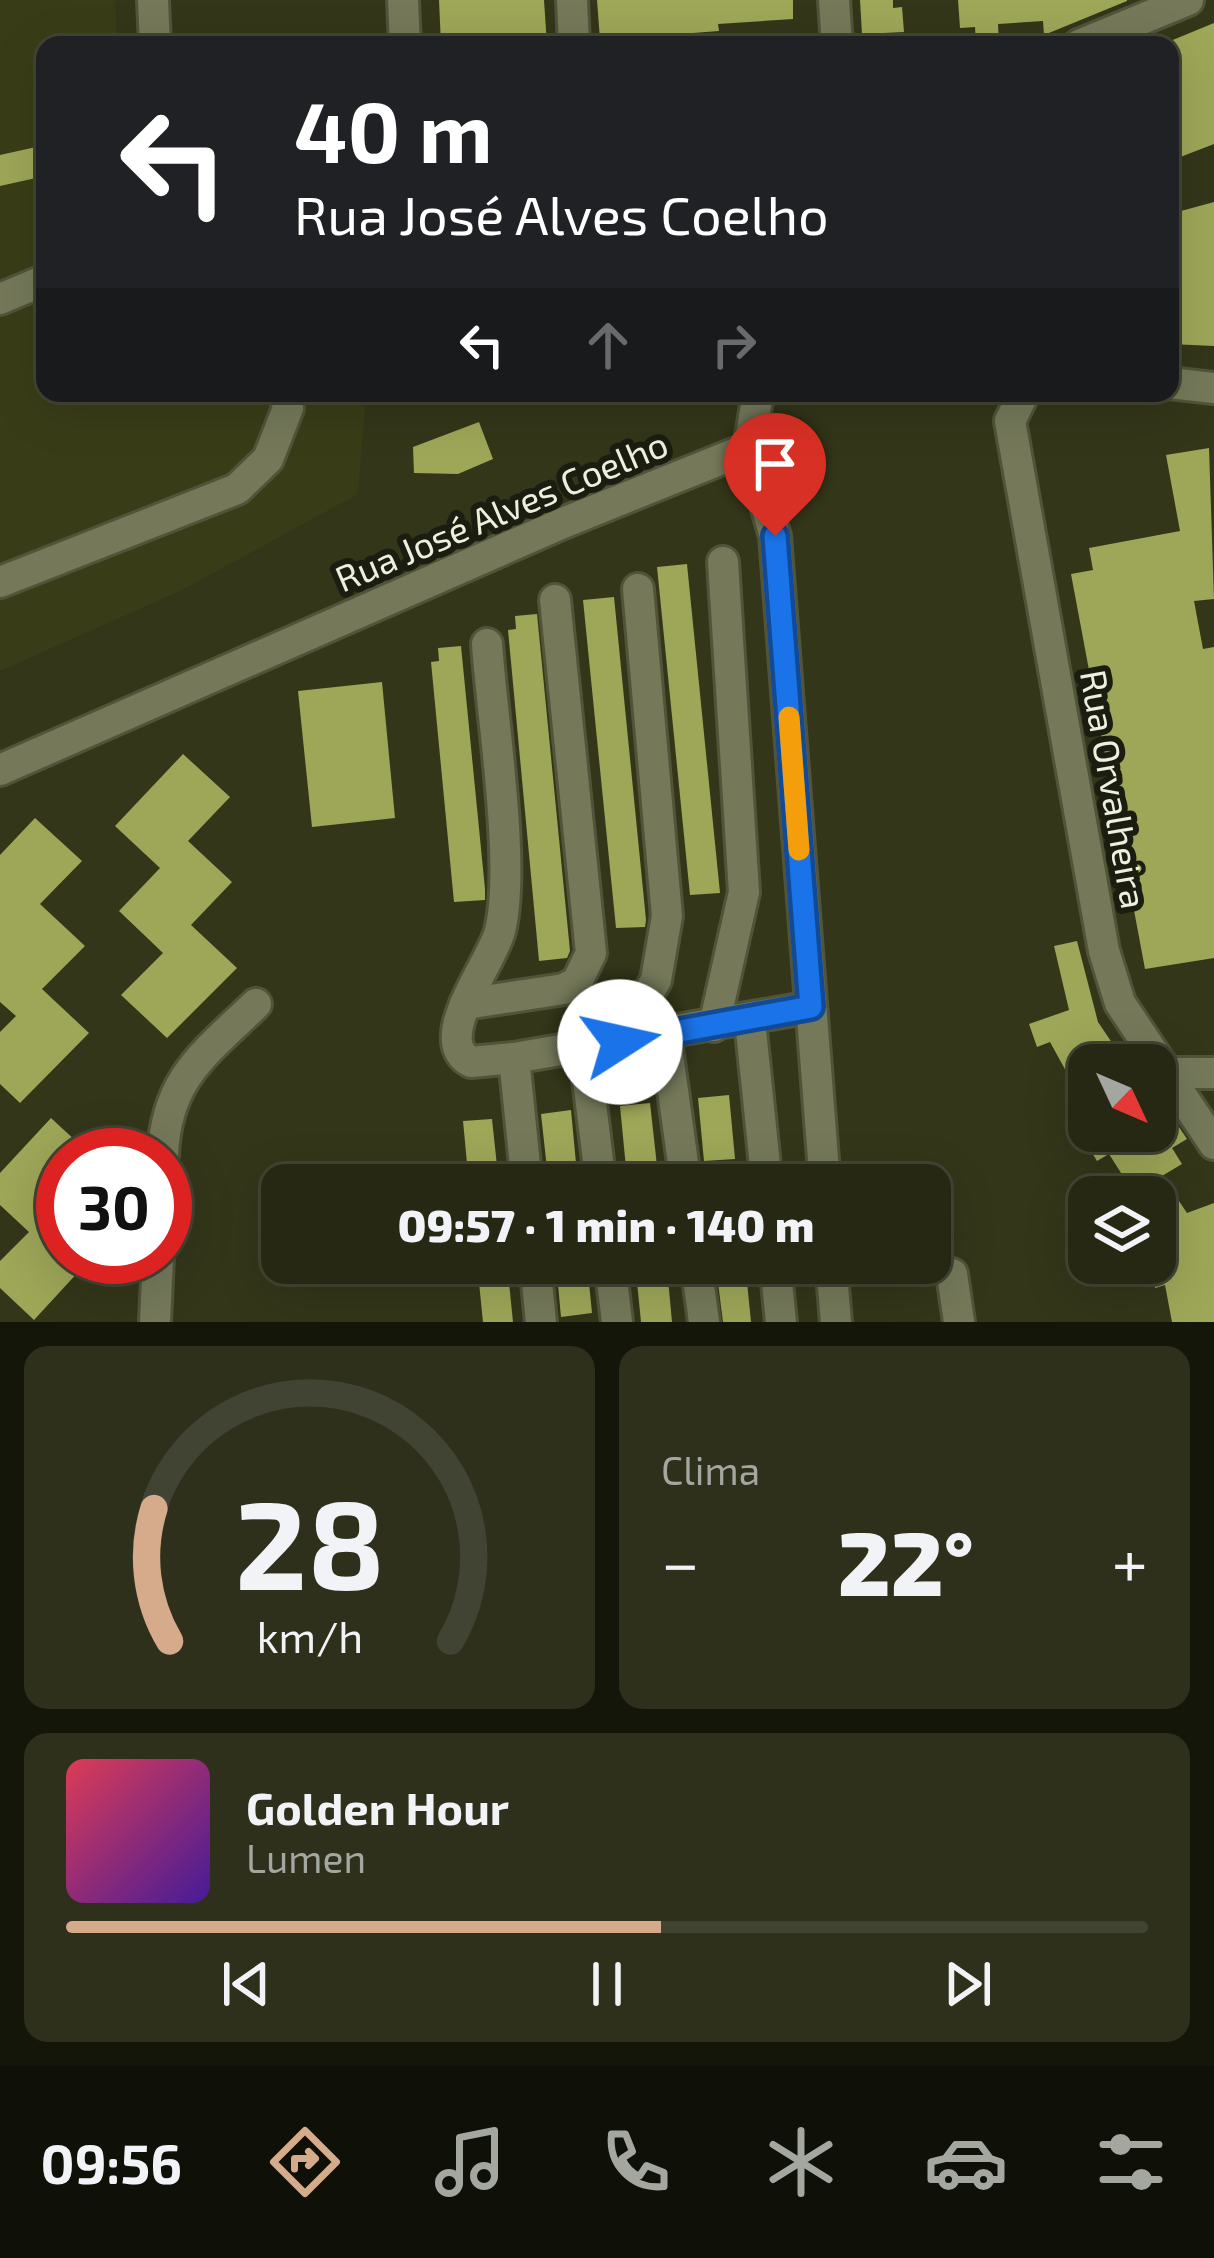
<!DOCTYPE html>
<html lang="pt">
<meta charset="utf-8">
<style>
body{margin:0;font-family:"Exo 2",sans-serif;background:#2e301c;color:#f1f3f6;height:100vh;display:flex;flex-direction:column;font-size:45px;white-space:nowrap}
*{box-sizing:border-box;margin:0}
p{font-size:39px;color:#a4a6a0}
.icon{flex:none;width:66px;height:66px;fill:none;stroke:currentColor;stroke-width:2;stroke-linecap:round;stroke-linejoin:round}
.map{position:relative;height:1322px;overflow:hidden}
.details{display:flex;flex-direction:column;gap:24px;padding:24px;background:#15160a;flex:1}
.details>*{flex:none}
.hud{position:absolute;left:36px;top:36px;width:1143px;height:366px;border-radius:24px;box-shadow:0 12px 48px #0002,0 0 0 3px #424433;background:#202124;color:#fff;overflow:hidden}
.needle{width:78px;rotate:134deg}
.fabs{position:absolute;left:1068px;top:1044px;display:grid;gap:24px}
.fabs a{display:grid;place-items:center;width:108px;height:108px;border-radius:24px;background:#262813;box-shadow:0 12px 48px #0002,0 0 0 3px #424433;font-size:60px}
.speed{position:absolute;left:36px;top:1128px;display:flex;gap:24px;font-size:60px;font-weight:700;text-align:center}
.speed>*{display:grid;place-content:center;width:156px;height:156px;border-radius:50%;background:#262813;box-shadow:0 12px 48px #0002,0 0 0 3px #424433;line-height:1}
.speed .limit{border:18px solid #d22;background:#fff;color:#111}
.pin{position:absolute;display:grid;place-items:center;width:102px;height:102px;color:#fff;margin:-123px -51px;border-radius:50% 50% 50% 0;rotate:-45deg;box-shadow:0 0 12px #0007}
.pin .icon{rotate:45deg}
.me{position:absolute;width:132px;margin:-66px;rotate:80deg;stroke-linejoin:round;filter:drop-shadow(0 0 9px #0008)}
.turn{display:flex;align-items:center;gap:42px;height:252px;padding:0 60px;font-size:54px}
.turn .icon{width:156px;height:156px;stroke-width:2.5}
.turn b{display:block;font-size:84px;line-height:102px}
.lanes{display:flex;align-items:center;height:114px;padding:0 60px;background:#0003;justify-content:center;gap:60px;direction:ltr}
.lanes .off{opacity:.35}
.big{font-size:90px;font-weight:800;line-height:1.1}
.details .card{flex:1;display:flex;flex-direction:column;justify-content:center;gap:18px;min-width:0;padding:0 42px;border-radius:24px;background:#2e301c}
.details .dial{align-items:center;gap:0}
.dial svg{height:312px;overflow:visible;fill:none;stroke:#424433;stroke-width:7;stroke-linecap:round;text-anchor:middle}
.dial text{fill:#f1f3f6;stroke:none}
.song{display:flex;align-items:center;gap:36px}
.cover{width:144px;height:144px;border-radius:18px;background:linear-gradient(135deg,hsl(350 70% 55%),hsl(260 70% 35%))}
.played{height:12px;border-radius:6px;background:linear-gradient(90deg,#d6ab8b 55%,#424433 55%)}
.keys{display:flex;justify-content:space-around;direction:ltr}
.heat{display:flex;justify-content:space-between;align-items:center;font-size:66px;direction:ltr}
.details .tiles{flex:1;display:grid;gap:24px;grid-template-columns:1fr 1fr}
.card:last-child{grid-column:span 2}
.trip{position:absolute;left:261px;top:1164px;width:690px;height:120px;border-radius:24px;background:#262813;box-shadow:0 12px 48px #0002,0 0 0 3px #424433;font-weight:800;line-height:120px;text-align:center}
.menu{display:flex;height:192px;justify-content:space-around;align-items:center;background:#0f1008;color:#a4a6a0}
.menu .icon{width:84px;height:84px}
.menu .active{color:#d6ab8b}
.menu b{font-size:54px;color:#f1f3f6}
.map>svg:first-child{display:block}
.built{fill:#393d17}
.building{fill:#9ea658}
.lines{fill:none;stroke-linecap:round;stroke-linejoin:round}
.minor-casing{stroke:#515439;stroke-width:36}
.minor{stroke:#75795a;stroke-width:30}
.route-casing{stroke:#114b97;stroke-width:30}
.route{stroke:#1a73e8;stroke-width:21}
.slow{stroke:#f59e0b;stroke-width:21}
.labels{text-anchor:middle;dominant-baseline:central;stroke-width:12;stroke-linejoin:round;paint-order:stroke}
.street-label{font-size:36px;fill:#edf0de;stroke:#1b1d10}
</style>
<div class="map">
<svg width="1214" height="1322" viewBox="0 0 1214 1322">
<rect width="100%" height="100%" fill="#333619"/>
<path class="built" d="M 0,0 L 115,0 L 117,45 L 45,45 L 45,393 L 366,393 L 358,494 L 182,590 L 0,671 Z"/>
<g class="building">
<path d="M 439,0 L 544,0 L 547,45 L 441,45 Z"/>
<path d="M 597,0 L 793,0 L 793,19 L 718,24 L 719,31 L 600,40 Z"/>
<path d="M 860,0 L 893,0 L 893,8 L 902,7 L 904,32 L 862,34 Z"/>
<path d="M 958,0 L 1127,0 L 1127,1 L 1044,35 L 1043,21 L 998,24 L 999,45 L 976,45 L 975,27 L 960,28 Z"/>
<path d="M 1214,23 L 1214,144 L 1170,161 L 1170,78 L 1175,76 L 1170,45 L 1163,44 Z"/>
<path d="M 45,145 L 45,176 L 0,186 L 0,155 Z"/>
<path d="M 1214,202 L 1214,346 L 1170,344 L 1170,214 Z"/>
<path d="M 479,422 L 493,459 L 458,474 L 414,473 L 413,447 Z"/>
<path d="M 1209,448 L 1214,599 L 1194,601 L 1203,649 L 1214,647 L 1214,958 L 1145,969 L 1071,574 L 1093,570 L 1089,548 L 1180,531 L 1166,455 Z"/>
<path d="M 687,564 L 720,893 L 690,895 L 657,567 Z"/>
<path d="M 614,597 L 646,920 L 645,927 L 616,928 L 583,600 Z"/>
<path d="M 537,614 L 570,951 L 567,958 L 539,961 L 508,630 L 516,629 L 515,616 Z"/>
<path d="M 461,646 L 485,889 L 485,900 L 454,902 L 431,662 L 439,661 L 438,648 Z"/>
<path d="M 382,682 L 395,818 L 312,827 L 298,691 Z"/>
<path d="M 183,754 L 230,797 L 188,841 L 232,882 L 191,925 L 237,968 L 167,1038 L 121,995 L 163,953 L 119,911 L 160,868 L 115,826 Z"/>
<path d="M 35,818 L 82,861 L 40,904 L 85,946 L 42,989 L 89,1033 L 20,1103 L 0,1084 L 0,1032 L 16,1016 L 0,1002 L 0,855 Z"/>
<path d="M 1077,941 L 1098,1022 L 1127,1065 L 1089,1065 L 1089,1113 L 1050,1042 L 1037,1047 L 1029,1024 L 1069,1010 L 1054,946 Z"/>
<path d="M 1155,1091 L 1187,1139 L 1172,1148 L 1182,1164 L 1162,1176 L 1187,1213 L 1214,1203 L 1214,1322 L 1172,1322 L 1165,1285 L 1155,1288 L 1155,1183 L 1135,1195 L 1109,1154 L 1097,1161 L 1079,1131 L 1155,1131 Z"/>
<path d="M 729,1095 L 735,1159 L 704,1161 L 698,1098 Z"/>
<path d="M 650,1103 L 657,1166 L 626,1168 L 620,1106 Z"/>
<path d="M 571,1110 L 577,1174 L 548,1178 L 541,1114 Z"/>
<path d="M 51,1118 L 91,1155 L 63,1155 L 63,1257 L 92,1257 L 34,1320 L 0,1288 L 0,1261 L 29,1232 L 0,1205 L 0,1173 Z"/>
<path d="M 492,1119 L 499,1185 L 469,1185 L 463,1121 Z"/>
<path d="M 477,1263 L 507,1263 L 513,1322 L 483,1322 Z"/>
<path d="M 556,1263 L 587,1263 L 592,1313 L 561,1317 Z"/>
<path d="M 746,1272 L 751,1322 L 723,1322 L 717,1275 Z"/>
<path d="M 668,1279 L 672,1322 L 641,1322 L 637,1282 Z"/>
</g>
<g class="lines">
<g class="minor-casing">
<g id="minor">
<path d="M 153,0 L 155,45"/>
<path d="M 403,0 L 405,45"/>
<path d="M 572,0 L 574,45"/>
<path d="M 834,0 L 837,45"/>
<path d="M 1079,45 L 1188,0"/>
<path d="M 0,299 L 45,280"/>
<path d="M 1170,383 L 1214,388"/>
<path d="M 1024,393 L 1010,421 L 1104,951 L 1120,1003 L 1214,1144"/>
<path d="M 749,448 L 758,393"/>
<path d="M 0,582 L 237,489 L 268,459 L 288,408 L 285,393"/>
<path d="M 487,644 C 492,717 516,865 500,931 C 492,963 429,1040 471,1062 L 514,1058 L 811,1007"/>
<path d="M 0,770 L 563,523 L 749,448 L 775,536 L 825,1185"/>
<path d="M 465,1004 L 564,989 L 577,982 L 591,953 L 555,600"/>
<path d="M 750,1021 L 767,1185"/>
<path d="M 714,1026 L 744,892 L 723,562"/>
<path d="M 665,1033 L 686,1185"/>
<path d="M 620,1042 L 656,980 L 667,916 L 638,589"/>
<path d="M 584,1047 L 601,1185"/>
<path d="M 514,1058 L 527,1185"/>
<path d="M 1165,1073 L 1214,1073"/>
<path d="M 163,1155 C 166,1079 204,1054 256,1004"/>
<path d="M 535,1263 L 541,1322"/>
<path d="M 610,1263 L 617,1322"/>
<path d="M 696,1263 L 704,1322"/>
<path d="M 775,1263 L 781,1322"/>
<path d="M 831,1263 L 836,1322"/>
<path d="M 952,1274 L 959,1322"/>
<path d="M 155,1322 L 158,1257"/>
</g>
</g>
<use href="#minor" class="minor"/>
</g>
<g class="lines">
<g class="route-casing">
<path id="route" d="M 620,1042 L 811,1007 L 775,536"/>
</g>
<use href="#route" class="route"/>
<path class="slow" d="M 789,717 L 799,850"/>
</g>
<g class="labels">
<g class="street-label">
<text transform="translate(501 510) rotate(-23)">Rua José Alves Coelho</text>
<text transform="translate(1115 789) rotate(80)">Rua Orvalheira</text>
</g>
</g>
</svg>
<div class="fabs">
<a><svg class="needle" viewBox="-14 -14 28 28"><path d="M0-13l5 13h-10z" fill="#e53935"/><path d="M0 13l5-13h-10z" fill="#a4a6a0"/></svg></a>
<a><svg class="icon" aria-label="layers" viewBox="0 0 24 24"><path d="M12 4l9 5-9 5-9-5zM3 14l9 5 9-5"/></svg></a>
</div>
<div class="speed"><div class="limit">30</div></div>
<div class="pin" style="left:775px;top:536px;background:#d93025"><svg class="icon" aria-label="arrive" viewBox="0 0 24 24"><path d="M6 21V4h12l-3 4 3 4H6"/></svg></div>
<svg class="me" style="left:620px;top:1042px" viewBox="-20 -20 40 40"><circle r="19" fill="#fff"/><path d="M0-13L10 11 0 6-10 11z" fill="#1a73e8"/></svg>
<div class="trip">09:57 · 1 min · 140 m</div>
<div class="hud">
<div class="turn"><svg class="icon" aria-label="left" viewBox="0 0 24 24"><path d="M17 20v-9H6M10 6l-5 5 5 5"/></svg><div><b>40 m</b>Rua José Alves Coelho</div></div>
<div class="lanes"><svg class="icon" aria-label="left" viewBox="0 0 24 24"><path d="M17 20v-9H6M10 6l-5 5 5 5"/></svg><svg class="icon off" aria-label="ahead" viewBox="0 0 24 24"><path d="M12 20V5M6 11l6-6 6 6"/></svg><svg class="icon off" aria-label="right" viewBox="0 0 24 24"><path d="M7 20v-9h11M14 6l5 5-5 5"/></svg></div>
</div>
</div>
<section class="details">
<div class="tiles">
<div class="card dial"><svg viewBox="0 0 100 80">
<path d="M14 69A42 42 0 1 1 86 69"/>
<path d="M14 69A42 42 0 0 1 10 35" stroke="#d6ab8b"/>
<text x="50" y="56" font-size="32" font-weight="700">28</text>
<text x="50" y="72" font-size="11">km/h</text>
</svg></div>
<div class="card"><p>Clima</p>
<div class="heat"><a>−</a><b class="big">22°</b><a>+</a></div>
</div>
<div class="card">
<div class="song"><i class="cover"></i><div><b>Golden Hour</b><p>Lumen</p></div></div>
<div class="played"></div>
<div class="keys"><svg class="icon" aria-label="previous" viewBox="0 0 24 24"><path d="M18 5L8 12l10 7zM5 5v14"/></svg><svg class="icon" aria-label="pause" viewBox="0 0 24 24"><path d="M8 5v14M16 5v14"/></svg><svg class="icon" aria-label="next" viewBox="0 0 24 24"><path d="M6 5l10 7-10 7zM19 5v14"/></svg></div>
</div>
</div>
</section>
<nav class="menu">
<b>09:56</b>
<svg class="icon active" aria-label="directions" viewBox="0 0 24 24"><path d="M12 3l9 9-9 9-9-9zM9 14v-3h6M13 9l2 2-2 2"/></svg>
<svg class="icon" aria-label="music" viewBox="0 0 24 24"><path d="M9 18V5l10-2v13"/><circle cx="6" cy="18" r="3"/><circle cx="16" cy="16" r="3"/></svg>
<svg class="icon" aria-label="phone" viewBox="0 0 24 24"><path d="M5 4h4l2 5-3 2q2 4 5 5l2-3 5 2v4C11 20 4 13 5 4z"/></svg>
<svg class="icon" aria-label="climate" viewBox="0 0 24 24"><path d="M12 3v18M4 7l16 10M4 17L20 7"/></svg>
<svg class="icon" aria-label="car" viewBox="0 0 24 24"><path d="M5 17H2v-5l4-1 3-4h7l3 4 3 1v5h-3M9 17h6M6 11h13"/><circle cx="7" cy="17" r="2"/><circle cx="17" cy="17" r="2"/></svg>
<svg class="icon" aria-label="filters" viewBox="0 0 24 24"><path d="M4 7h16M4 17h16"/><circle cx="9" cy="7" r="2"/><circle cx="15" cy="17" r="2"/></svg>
</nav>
